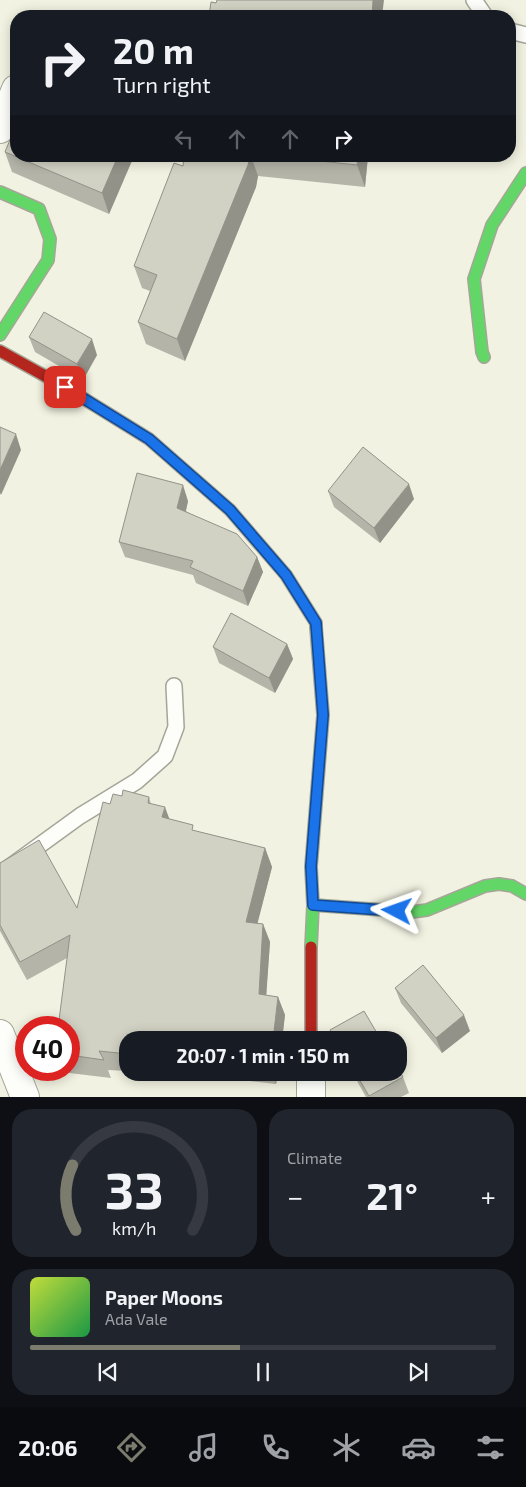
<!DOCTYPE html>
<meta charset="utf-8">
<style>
body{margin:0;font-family:"Exo 2",sans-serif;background:#20242c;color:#f1f3f6;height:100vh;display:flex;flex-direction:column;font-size:19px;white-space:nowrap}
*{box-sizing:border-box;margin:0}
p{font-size:16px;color:#9ea1a6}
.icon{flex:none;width:28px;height:28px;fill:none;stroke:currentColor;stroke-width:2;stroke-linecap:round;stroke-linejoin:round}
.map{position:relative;height:1097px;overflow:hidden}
.drawer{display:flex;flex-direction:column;gap:12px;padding:12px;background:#0d0f14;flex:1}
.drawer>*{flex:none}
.guide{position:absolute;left:10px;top:10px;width:506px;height:152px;border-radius:20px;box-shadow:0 2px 12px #0003;background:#171b24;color:#f1f3f6;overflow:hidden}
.speed{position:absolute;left:15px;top:1016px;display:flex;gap:10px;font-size:25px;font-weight:700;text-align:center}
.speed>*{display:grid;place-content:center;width:65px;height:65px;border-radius:50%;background:#171b24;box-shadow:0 2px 12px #0003;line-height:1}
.speed .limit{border:8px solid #d22;background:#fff;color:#111}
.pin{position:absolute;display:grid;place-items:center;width:42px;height:42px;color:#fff;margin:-21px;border-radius:10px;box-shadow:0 2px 8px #0006}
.me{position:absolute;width:55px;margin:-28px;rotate:274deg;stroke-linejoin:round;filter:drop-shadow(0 0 4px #0008)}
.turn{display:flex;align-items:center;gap:18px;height:105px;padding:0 20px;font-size:22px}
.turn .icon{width:65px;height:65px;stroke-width:2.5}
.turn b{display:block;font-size:35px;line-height:42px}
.lanes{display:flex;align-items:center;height:48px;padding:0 20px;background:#0003;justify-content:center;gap:25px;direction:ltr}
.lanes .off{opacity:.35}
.big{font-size:38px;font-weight:700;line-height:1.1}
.drawer .widget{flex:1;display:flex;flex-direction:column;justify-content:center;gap:8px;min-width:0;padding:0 18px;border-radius:20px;background:#20242c}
.drawer .dial{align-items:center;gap:0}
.dial svg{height:130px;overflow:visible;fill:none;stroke:#363941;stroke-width:7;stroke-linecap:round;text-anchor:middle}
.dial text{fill:#f1f3f6;stroke:none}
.song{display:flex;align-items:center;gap:15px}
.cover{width:60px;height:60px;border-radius:8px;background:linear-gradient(135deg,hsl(70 70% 55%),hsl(140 70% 35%))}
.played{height:5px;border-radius:2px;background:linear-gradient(90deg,#7b7c6e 45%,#363941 45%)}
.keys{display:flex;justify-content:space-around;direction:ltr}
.heat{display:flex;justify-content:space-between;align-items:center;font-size:28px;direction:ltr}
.drawer .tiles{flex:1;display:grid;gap:12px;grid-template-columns:1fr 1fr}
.widget:last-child{grid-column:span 2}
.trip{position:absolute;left:119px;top:1031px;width:288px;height:50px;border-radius:20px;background:#171b24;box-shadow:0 2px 12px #0003;font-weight:700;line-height:50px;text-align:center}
.tab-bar{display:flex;height:80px;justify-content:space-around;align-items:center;background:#090b0e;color:#9ea1a6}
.tab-bar .icon{width:35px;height:35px}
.tab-bar .on{color:#7b7c6e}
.tab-bar b{font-size:22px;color:#f1f3f6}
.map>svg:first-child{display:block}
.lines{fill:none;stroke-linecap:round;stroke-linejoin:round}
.lane-casing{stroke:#a5a698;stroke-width:18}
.street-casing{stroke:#a5a698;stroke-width:30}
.fast-casing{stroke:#a5a698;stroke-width:14}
.jam-casing{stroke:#a5a698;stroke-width:14}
.lane{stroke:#fdfdfa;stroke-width:15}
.street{stroke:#fdfdfa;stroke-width:28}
.fast{stroke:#63d668;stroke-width:11}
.jam{stroke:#b3261e;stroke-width:11}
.wall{fill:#b4b4a9}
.shaded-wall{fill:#929289}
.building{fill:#d1d1c4;stroke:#929289}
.route-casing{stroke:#114b97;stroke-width:12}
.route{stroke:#1a73e8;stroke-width:9}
</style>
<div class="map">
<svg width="526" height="1097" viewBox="0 0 526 1097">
<rect width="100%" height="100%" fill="#f1f2e1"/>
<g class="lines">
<g class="lane-casing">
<g id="lane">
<path d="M 474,0 L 485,16"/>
<path d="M 510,31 L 526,35"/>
<path d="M 0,874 L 80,816 L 137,781 L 165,756 L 176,727 L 174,686"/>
</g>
</g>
<g class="street-casing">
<g id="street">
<path d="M 0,129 L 16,89"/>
<path d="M 0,1034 L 25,1097"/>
<path d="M 311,1097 L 311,1072"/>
</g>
</g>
<g class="fast-casing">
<g id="fast">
<path d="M 0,192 L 39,209 L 50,239 L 48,260 L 0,335"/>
<path d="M 484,357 L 482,352 L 474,279 L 492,225 L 526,173"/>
<path d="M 313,905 L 412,912 L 427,910 L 485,886 L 499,884 L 512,886 L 526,894"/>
<path d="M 311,947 L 313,905 L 311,867 L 323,715 L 316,627"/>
</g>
</g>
<g class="jam-casing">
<g id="jam">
<path d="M 0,351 L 65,387 L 149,439 L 230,510 L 286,575 L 316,623 L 316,627"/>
<path d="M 311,947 L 311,1040"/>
</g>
</g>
<use href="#lane" class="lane"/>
<use href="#street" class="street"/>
<use href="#fast" class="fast"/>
<use href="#jam" class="jam"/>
</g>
<g class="wall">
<path d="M 5,152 L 134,156 L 109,214 L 12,172 Z"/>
<path d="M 184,156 L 368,156 L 365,187 L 258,176 L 256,187 L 185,361 L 146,344 L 138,322 L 150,291 L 142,288 L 134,266 L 183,166 Z"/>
<path d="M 29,337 L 97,355 L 83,380 L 35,352 Z"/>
<path d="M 328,491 L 414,499 L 380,543 L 334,507 Z"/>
<path d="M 188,501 L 186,511 L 257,557 L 263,572 L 248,606 L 196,583 L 193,575 L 125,557 L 119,542 Z"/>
<path d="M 287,644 L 293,659 L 275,693 L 219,663 L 213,647 Z"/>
<path d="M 122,796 L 149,797 L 151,804 L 170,819 L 195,831 L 265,848 L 272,867 L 257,923 L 263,924 L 270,942 L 266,995 L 278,997 L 285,1015 L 282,1040 L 128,1040 L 128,1071 L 108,1070 L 111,1078 L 61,1072 L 61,1070 L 69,1070 L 69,1028 L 67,958 L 27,980 L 0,931 L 0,863 L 77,908 L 110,804 Z"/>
<path d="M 395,988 L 470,1031 L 442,1053 L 401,1003 Z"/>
<path d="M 141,1072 L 278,1072 L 276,1084 L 187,1074 L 187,1076 Z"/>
<path d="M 352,1072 L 398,1072 L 403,1077 L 409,1093 L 401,1097 L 366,1097 Z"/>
</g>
<g class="shaded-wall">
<path d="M 373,0 L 384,0 L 382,16 L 372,16 Z"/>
<path d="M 118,156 L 134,156 L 109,214 L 102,193 Z"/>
<path d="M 250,156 L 251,156 L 258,176 L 256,187 L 185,361 L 177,339 Z"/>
<path d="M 358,156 L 368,156 L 365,187 L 357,165 Z"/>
<path d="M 92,339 L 97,355 L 83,380 L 77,364 Z"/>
<path d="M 16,434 L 21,450 L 1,495 L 0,493 L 0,470 Z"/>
<path d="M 409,484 L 414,499 L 380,543 L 374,528 Z"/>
<path d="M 183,485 L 188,501 L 183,523 L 177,508 Z"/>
<path d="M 257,557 L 263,572 L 248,606 L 243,591 Z"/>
<path d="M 287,644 L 293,659 L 275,693 L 269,678 Z"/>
<path d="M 165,807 L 172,826 L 162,817 Z"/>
<path d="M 265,848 L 272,867 L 253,941 L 246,922 Z"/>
<path d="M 263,924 L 270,942 L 265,1013 L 259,994 Z"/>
<path d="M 278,997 L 285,1015 L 282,1040 L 273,1040 Z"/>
<path d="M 464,1015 L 470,1031 L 442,1053 L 436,1038 Z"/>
<path d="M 272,1072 L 278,1072 L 276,1084 Z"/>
</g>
<g class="building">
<path d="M 217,0 L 373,0 L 372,16 L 209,16 L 211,2 L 216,3 Z"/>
<path d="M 16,125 L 16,156 L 118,156 L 102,193 L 5,152 Z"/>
<path d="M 184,156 L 250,156 L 248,165 L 177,339 L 138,322 L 157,275 L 134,266 L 174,163 L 183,166 Z"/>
<path d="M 274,156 L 358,156 L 357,165 Z"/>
<path d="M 44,312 L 92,339 L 77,364 L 29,337 Z"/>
<path d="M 0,427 L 16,434 L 0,470 Z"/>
<path d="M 363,447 L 409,484 L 374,528 L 328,491 Z"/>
<path d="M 137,473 L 183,485 L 177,508 L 237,534 L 257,557 L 243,591 L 190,567 L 193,561 L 119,542 Z"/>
<path d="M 231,613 L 287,644 L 269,678 L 213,647 Z"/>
<path d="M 123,790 L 149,797 L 148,803 L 165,807 L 162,817 L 193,825 L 192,830 L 265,848 L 246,922 L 263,924 L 259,994 L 278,997 L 273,1040 L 128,1040 L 128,1054 L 99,1051 L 104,1060 L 69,1055 L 69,1028 L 58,1028 L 70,935 L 20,962 L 0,925 L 0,863 L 39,840 L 77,908 L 103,802 L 110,804 L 113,794 L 122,796 Z"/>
<path d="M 423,965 L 464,1015 L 436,1038 L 395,988 Z"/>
<path d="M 364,1011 L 381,1040 L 336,1040 L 330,1030 Z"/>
<path d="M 398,1068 L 403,1077 L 369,1096 L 355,1072 L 398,1072 Z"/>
</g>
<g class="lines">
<g class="route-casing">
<path id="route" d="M 65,387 L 149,439 L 230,510 L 286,575 L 316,623 L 323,715 L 311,866 L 313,905 L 397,911"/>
</g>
<use href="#route" class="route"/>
</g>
</svg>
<div class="speed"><div class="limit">40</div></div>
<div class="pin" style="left:65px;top:387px;background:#d93025"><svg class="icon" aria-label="arrive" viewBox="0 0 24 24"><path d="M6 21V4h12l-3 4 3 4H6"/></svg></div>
<svg class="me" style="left:397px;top:911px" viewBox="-20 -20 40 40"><path d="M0-17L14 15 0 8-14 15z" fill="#1a73e8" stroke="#fff" stroke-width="4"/></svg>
<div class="trip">20:07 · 1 min · 150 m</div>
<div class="guide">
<div class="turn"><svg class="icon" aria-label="right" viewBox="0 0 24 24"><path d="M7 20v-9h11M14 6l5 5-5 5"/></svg><div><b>20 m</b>Turn right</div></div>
<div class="lanes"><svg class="icon off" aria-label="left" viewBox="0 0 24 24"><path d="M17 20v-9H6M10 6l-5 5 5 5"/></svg><svg class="icon off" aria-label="ahead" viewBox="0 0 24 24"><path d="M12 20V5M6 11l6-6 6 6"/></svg><svg class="icon off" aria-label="ahead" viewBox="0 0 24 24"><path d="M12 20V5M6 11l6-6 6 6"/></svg><svg class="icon" aria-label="right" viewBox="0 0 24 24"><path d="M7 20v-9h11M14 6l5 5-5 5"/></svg></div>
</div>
</div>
<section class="drawer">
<div class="tiles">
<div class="widget dial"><svg viewBox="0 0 100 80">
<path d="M14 69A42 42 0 1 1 86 69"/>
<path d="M14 69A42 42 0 0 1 12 29" stroke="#7b7c6e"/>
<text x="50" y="56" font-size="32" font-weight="700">33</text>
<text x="50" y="72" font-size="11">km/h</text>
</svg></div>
<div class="widget"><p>Climate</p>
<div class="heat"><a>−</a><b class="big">21°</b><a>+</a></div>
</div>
<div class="widget">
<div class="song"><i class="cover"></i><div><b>Paper Moons</b><p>Ada Vale</p></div></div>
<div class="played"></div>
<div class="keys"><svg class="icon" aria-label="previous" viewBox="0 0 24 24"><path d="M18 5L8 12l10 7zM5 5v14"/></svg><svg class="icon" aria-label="pause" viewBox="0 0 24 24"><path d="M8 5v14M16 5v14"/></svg><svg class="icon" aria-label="next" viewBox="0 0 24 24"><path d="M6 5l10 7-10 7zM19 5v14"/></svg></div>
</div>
</div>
</section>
<nav class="tab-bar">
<b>20:06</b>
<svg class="icon on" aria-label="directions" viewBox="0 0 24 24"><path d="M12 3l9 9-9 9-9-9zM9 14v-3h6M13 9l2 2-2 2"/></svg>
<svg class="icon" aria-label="music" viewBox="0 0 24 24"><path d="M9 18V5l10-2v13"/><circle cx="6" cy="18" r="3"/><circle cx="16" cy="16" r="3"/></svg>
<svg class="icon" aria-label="phone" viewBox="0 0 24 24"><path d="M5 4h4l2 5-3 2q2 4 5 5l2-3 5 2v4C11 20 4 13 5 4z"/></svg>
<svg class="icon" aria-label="climate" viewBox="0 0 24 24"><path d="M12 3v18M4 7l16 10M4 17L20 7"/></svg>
<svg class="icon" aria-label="car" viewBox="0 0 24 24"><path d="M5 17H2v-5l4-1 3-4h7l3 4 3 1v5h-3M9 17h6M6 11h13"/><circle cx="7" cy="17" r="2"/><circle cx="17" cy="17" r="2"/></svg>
<svg class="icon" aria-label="filters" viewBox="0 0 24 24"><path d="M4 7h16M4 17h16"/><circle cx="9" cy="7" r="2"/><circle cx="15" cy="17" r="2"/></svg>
</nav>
